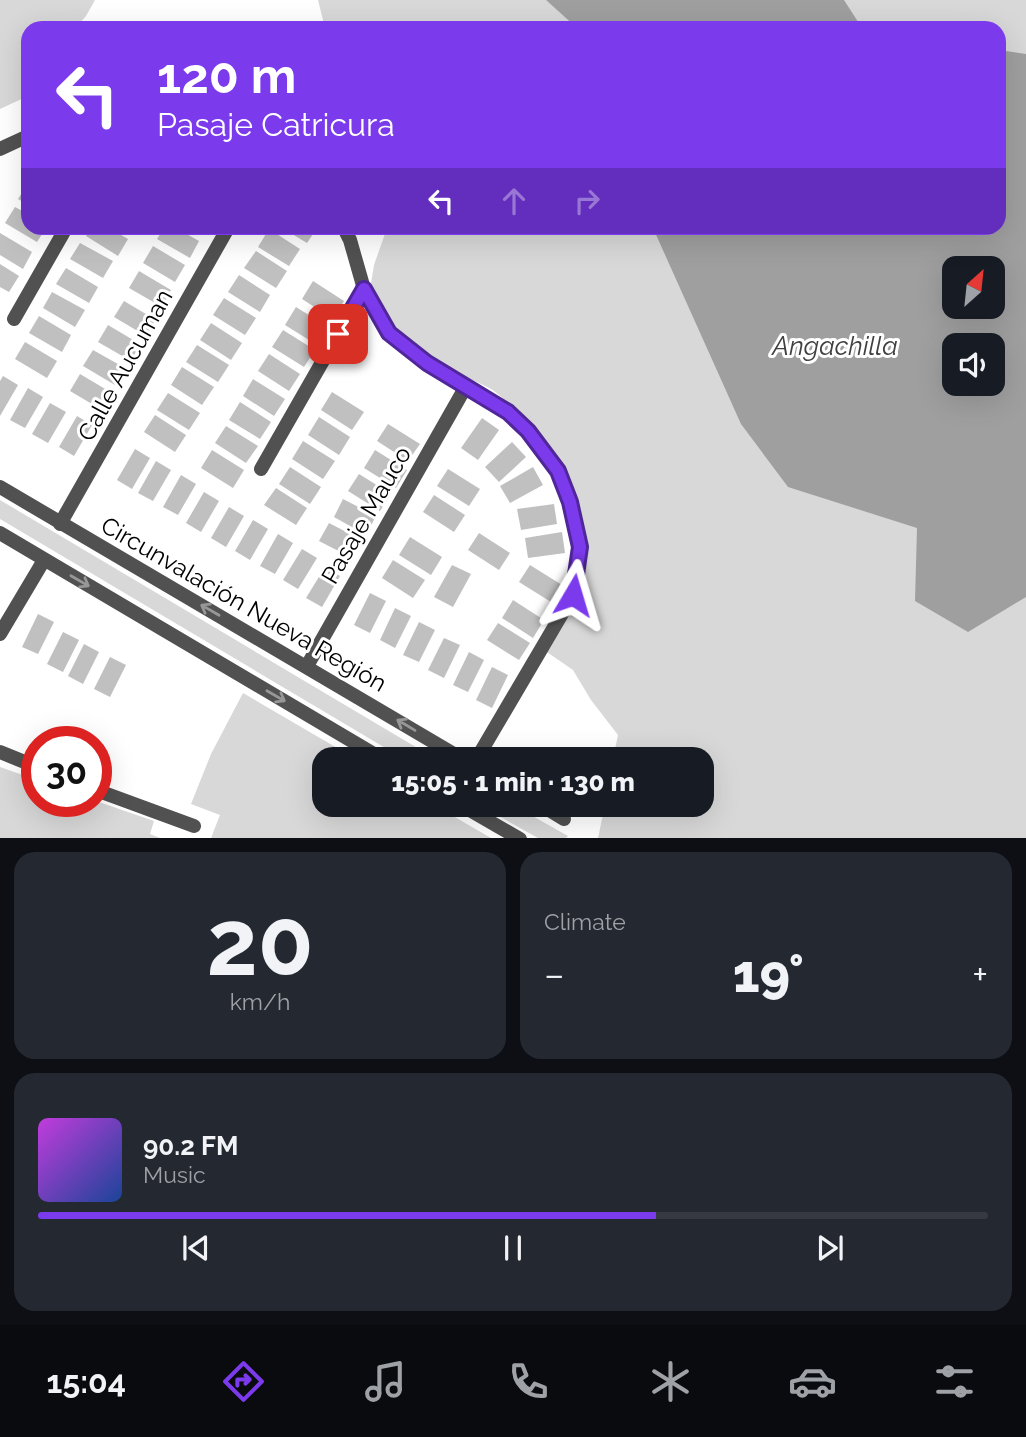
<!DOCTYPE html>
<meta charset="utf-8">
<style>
body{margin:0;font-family:Raleway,sans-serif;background:#242831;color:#f1f3f6;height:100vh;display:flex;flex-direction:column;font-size:26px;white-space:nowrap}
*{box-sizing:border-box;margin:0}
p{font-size:23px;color:#9ea1a6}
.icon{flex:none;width:38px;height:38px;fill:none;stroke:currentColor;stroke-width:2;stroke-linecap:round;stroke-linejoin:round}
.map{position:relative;height:838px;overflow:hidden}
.panel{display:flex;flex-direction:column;gap:14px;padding:14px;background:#0d0f14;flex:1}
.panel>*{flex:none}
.guide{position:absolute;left:21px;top:21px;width:985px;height:214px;border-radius:21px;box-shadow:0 7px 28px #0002;background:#7c3aed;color:#fff;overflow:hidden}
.needle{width:46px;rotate:27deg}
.fabs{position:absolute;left:942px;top:256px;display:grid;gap:14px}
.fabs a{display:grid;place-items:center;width:63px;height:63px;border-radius:14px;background:#171b24;box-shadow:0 7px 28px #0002;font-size:35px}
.speed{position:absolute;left:21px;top:726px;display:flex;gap:14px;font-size:35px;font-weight:700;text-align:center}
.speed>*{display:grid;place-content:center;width:91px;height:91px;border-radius:50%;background:#171b24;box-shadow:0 7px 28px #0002;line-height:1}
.speed .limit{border:10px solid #d22;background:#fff;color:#111}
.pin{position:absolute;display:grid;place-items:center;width:60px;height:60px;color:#fff;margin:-30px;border-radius:14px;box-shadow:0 4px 10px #0006}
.me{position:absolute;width:77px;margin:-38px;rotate:7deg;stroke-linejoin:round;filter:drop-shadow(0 0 5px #0008)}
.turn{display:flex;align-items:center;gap:24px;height:147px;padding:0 21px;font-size:32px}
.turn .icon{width:91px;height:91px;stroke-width:2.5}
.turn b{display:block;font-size:49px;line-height:60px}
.lanes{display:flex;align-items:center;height:66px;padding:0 21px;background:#0003;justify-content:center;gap:35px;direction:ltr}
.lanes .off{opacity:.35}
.big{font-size:52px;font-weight:800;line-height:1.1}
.panel .widget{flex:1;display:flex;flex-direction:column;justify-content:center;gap:10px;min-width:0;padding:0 24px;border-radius:21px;background:#242831}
.panel .dial{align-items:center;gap:0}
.dial b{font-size:91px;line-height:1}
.song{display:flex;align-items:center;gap:21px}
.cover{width:84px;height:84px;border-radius:10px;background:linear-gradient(135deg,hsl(290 70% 55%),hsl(220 70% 35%))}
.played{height:7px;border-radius:4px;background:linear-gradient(90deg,#7c3aed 65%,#363941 65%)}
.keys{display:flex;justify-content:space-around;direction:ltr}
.heat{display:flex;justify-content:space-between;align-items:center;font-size:38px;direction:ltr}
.panel .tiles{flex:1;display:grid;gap:14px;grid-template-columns:1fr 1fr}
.widget:last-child{grid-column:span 2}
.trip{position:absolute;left:312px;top:747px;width:402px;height:70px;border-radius:21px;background:#171b24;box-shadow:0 7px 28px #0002;font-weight:800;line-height:70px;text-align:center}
.menu{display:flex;height:112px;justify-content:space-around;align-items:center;background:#090b0e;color:#9ea1a6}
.menu .icon{width:49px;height:49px}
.menu .current{color:#7c3aed}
.menu b{font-size:32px;color:#f1f3f6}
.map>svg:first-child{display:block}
.green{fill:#d8d8d8;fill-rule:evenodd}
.water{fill:#9f9f9f;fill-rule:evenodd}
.building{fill:#c0c0c0}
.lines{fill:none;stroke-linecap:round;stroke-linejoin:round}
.street{stroke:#515151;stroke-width:14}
.oneway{stroke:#979797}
.route-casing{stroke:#51269a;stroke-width:18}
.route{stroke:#7c3aed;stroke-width:12}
.labels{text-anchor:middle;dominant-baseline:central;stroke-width:6;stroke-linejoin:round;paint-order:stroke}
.street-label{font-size:24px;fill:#000;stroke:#fff}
.water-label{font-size:26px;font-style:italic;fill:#404040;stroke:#fff}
</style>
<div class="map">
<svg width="1026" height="839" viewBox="0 0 1026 839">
<rect width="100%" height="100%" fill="#fff"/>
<g class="green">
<path d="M 0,0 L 95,0 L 86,16 L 75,28 L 28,28 L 28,96 L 0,109 Z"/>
<path d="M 318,0 L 1026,0 L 1026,838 L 598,838 L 605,805 L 702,805 L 702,760 L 613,759 L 618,735 L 591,700 L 573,670 L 541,648 C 549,631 562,614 568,596 C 578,564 573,512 562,481 C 554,458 513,402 491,389 C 459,371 415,363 391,332 C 383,321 376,307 369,295 L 374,265 L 387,228 L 999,228 L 999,28 L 325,28 ZM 954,268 L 992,268 L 992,306 L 954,306 ZM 954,345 L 992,345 L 992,383 L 954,383 Z"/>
<path d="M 0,500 L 436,759 L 404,759 L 0,519 Z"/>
<path d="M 243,693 L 356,759 L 324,760 L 324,805 L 434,805 L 491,838 L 211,838 L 220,815 L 191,804 L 211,754 Z"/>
<path d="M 0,767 L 37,780 L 37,802 L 96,801 L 154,821 L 150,834 L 160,838 L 0,838 Z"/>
<path d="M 479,805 L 513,805 L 568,836 L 566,838 L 538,838 Z"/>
</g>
<g class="water">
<path d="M 546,0 L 844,0 L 862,28 L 577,28 Z"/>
<path d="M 999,50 L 1026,54 L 1026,597 L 968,632 L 915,601 L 917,528 L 788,487 L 741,424 L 653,228 L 999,228 ZM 954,268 L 992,268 L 992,306 L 954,306 ZM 954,345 L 992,345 L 992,383 L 954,383 Z"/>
</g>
<g class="building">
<path d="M 28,183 L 28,205 L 18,199 Z"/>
<path d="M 15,207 L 28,214 L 28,228 L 46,228 L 37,242 L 5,223 Z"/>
<path d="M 91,228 L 109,228 L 128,239 L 118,256 L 86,236 Z"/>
<path d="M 164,228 L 176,228 L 199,241 L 190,258 L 157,239 Z"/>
<path d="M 282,228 L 317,228 L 307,243 Z"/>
<path d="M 269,229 L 300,249 L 289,266 L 258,247 Z"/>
<path d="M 0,233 L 32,252 L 23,269 L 0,255 Z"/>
<path d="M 80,243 L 113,261 L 103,278 L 70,259 Z"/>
<path d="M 153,246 L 185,265 L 175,282 L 143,263 Z"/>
<path d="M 256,251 L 287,271 L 276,288 L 244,268 Z"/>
<path d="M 0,264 L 19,276 L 9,292 L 0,287 Z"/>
<path d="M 66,268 L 98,287 L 89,303 L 56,284 Z"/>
<path d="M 139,271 L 171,290 L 162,307 L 129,288 Z"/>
<path d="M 239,275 L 270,295 L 260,312 L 228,292 Z"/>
<path d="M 313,281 L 344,301 L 333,319 L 302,299 Z"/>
<path d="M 52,292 L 85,310 L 75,327 L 43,308 Z"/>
<path d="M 224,298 L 256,318 L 245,335 L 213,315 Z"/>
<path d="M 124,301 L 156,320 L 146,336 L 114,317 Z"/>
<path d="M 296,307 L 328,327 L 317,345 L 285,325 Z"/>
<path d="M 39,316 L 71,335 L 62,352 L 29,333 Z"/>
<path d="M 211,323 L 242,343 L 231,360 L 200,340 Z"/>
<path d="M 108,325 L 140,344 L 131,361 L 98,342 Z"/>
<path d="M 283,330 L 315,350 L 304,367 L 272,347 Z"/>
<path d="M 25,342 L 57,361 L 47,378 L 15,359 Z"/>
<path d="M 197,345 L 229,365 L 218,382 L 186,362 Z"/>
<path d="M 93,350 L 125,368 L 115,385 L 83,366 Z"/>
<path d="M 269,354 L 300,374 L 289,391 L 258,371 Z"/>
<path d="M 182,367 L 214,387 L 202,405 L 171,385 Z"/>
<path d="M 80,374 L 112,393 L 102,410 L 70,391 Z"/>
<path d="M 3,376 L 18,385 L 0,416 L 0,381 Z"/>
<path d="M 253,379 L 285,399 L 274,416 L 243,396 Z"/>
<path d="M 28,388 L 43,397 L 25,428 L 10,420 Z"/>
<path d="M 332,392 L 364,412 L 352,430 L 321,410 Z"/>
<path d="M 168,393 L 200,413 L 189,430 L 157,410 Z"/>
<path d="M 240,402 L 271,422 L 260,439 L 229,420 Z"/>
<path d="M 50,403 L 66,412 L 48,443 L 32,434 Z"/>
<path d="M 155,415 L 186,435 L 175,452 L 144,432 Z"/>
<path d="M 77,416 L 92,425 L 74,456 L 59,447 Z"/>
<path d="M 319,417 L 350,437 L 339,455 L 308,435 Z"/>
<path d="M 482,418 L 499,430 L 478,460 L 461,448 Z"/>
<path d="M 388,424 L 420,444 L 408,461 L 377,441 Z"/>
<path d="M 226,426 L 258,446 L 246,463 L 215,443 Z"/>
<path d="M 303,441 L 335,461 L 323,479 L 292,459 Z"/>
<path d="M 512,442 L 526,457 L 499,482 L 485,467 Z"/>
<path d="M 135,449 L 150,458 L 132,489 L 117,480 Z"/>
<path d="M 212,450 L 244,470 L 233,488 L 201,468 Z"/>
<path d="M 375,450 L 407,470 L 396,488 L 364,468 Z"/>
<path d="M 156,461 L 171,470 L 153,501 L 138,493 Z"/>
<path d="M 290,467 L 321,487 L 310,504 L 279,484 Z"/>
<path d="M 533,467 L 543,485 L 510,503 L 500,486 Z"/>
<path d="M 448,469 L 480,489 L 469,506 L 437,486 Z"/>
<path d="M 359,474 L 391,494 L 380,511 L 348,491 Z"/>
<path d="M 181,475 L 196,484 L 178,515 L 163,507 Z"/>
<path d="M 276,488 L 307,508 L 296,525 L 264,505 Z"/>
<path d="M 204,492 L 219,501 L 201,532 L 186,523 Z"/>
<path d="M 434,495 L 465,515 L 454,532 L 423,512 Z"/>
<path d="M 343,499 L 376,516 L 366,535 L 334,517 Z"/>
<path d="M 554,504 L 557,524 L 521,530 L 517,509 Z"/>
<path d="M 229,507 L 244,516 L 226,547 L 211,538 Z"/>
<path d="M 253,520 L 268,529 L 250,560 L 235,551 Z"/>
<path d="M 329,523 L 362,540 L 352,558 L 319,541 Z"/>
<path d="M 562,532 L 565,553 L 528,558 L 525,538 Z"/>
<path d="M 479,533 L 510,553 L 499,570 L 468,550 Z"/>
<path d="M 278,534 L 293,543 L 275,574 L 260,566 Z"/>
<path d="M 410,537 L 442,557 L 431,575 L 399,555 Z"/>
<path d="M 302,549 L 317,558 L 298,589 L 283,580 Z"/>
<path d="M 393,560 L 425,580 L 413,598 L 382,578 Z"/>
<path d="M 452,565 L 471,574 L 453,607 L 434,597 Z"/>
<path d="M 530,565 L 562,585 L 551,602 L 519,582 Z"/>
<path d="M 325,567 L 340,576 L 322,607 L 306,598 Z"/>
<path d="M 370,593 L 386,601 L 370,633 L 354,625 Z"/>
<path d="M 513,600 L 544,620 L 533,638 L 502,618 Z"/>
<path d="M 395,608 L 411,616 L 395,648 L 380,640 Z"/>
<path d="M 38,614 L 54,622 L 38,654 L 22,647 Z"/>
<path d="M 419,622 L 435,630 L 419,662 L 403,655 Z"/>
<path d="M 498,623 L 530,643 L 519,660 L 487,640 Z"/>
<path d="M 63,632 L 79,640 L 63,672 L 47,664 Z"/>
<path d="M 444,638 L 460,645 L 444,678 L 428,670 Z"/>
<path d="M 84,644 L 99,652 L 83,684 L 68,676 Z"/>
<path d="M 469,652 L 484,660 L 468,692 L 453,685 Z"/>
<path d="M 110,657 L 126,665 L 110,697 L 94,689 Z"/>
<path d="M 492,667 L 508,675 L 492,708 L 476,700 Z"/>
</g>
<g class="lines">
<g class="street">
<path d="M 0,149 L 28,136"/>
<path d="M 344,228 L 350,240 L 364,289 L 389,333 L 427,363 L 508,412 L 528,431 L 558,471 L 570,502 L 580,547 L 573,595 L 476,760"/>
<path d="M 14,319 L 66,228"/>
<path d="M 261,469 L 364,289"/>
<path d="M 0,487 L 464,760"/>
<path d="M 60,524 L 228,228"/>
<path d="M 0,533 L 384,760"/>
<path d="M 0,634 L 44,560"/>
<path d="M 307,666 L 465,388"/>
<path d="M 0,752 L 37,767"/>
<path d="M 96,790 L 194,826"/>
<path d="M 461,805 L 520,839"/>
<path d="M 541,805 L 564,819"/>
</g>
</g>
<defs><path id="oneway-shaft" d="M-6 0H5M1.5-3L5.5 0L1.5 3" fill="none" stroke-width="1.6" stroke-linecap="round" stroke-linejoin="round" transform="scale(1.75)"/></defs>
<g class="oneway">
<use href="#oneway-shaft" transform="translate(80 581) rotate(30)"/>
<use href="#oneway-shaft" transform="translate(210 610) rotate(-150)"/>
<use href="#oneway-shaft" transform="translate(276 696) rotate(30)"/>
<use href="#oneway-shaft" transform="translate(406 725) rotate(-149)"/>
</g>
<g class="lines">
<g class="route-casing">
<path id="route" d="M 338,334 L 364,289 L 389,333 L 427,363 L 508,412 L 528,431 L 558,471 L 570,502 L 580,547 L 573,595"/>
</g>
<use href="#route" class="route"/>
</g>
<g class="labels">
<g class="street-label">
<text transform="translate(125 365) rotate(-61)">Calle Aucuman</text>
<text transform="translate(366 515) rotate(-60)">Pasaje Mauco</text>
<text transform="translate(244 604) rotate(30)">Circunvalación Nueva Región</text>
</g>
<g class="water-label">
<text x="835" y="346">Angachilla</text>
</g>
</g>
</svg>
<div class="fabs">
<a><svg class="needle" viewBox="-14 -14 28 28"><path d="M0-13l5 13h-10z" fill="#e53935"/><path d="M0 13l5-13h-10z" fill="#9ea1a6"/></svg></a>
<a><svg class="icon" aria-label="sound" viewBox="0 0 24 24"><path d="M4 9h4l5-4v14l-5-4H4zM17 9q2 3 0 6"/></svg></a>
</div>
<div class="speed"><div class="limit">30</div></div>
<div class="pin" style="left:338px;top:334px;background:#d93025"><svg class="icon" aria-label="arrive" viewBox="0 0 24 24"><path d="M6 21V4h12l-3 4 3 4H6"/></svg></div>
<svg class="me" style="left:573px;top:595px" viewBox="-20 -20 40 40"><path d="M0-17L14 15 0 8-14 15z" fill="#7c3aed" stroke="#fff" stroke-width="4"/></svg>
<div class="trip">15:05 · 1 min · 130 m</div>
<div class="guide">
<div class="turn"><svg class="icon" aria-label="left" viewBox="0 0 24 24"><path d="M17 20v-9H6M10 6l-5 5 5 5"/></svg><div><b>120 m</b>Pasaje Catricura</div></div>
<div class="lanes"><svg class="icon" aria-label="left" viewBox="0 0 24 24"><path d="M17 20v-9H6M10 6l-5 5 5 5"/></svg><svg class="icon off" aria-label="ahead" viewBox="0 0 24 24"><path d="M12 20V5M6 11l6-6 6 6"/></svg><svg class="icon off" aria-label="right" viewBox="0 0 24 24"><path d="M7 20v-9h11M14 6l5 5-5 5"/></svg></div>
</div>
</div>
<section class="panel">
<div class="tiles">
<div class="widget dial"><b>20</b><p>km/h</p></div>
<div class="widget"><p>Climate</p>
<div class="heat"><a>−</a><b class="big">19°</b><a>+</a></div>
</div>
<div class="widget">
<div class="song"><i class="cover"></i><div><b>90.2 FM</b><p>Music</p></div></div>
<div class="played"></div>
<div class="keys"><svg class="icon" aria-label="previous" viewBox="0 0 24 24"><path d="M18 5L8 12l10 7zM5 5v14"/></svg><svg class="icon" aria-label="pause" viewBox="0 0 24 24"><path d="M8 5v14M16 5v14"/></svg><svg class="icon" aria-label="next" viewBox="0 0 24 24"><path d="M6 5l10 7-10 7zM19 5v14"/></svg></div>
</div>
</div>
</section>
<nav class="menu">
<b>15:04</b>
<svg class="icon current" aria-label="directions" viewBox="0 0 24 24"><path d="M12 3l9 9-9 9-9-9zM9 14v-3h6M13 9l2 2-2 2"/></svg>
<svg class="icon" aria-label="music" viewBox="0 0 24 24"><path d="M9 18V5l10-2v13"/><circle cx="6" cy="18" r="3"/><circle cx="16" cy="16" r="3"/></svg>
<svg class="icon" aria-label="phone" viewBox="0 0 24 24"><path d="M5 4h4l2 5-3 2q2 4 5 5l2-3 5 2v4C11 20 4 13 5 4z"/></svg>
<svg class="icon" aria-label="climate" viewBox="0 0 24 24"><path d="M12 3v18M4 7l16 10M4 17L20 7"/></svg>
<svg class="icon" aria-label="car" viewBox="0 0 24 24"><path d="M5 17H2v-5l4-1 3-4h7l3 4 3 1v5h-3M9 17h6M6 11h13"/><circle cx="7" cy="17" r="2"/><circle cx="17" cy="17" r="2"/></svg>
<svg class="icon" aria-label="filters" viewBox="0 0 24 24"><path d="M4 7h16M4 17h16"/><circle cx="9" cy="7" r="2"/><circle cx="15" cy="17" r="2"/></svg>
</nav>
